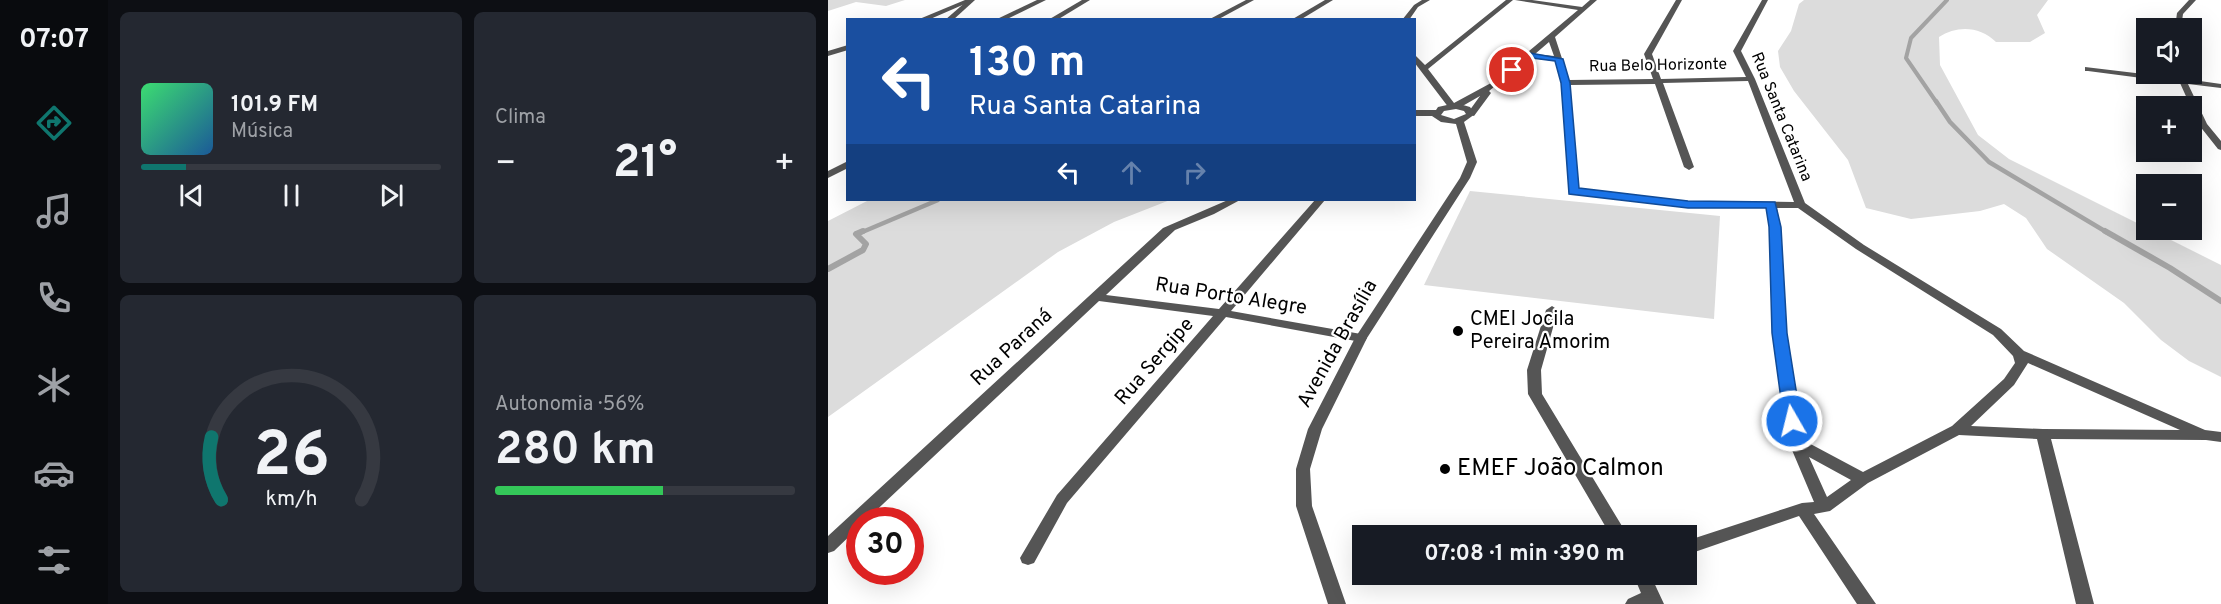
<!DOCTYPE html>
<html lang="pt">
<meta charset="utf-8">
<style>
body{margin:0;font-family:Overpass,sans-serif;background:#242831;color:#f1f3f6;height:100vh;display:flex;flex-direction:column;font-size:22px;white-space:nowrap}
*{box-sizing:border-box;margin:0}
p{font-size:20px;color:#9ea1a6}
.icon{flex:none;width:33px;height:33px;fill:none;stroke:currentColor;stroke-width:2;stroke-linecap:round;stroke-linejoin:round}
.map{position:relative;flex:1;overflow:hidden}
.panel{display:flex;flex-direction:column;gap:12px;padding:12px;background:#0d0f14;width:720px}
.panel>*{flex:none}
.guide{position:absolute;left:18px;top:18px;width:570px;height:183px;border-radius:0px;box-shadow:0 6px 24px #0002;background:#1a4fa0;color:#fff;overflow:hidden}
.buttons{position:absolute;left:1308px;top:18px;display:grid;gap:12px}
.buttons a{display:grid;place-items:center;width:66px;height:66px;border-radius:0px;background:#171b24;box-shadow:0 6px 24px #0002;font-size:30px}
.speed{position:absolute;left:18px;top:507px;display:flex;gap:12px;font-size:30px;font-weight:700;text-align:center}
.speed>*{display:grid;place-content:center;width:78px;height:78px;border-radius:50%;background:#171b24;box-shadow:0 6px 24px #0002;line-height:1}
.speed .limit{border:9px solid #d22;background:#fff;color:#111}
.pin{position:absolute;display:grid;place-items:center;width:51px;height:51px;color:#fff;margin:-26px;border:3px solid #fff;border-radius:50%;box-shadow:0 2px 6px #0007}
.me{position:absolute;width:66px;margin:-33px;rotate:352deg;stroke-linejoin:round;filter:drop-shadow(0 0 4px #0008)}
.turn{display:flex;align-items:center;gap:21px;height:126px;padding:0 24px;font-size:27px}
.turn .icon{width:78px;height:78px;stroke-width:2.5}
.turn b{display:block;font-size:42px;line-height:51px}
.lanes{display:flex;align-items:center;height:57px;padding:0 24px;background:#0003;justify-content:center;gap:30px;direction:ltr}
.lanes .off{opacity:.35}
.big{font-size:45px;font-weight:700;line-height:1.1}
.panel .tile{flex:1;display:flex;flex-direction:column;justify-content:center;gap:9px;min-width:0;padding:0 21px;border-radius:9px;background:#242831}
.panel .dial{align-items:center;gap:0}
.dial svg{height:156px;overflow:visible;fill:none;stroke:#363941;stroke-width:7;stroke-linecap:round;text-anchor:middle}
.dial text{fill:#f1f3f6;stroke:none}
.song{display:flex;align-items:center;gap:18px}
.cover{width:72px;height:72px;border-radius:9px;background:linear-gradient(135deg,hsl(140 70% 55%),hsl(210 70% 35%))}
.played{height:6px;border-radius:3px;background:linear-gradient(90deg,#0f766e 15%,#363941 15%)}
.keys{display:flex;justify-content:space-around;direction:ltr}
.heat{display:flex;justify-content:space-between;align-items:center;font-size:33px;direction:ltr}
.charge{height:9px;border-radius:4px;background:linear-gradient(90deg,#34c759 56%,#363941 0)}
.panel .tiles{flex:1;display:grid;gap:12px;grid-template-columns:repeat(2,1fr)}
.trip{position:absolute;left:524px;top:525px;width:345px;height:60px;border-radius:0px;background:#171b24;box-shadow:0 6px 24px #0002;font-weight:700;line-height:60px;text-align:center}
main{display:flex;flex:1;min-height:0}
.menu{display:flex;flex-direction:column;width:108px;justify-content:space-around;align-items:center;background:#090b0e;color:#9ea1a6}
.menu .icon{width:42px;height:42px}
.menu .current{color:#0f766e}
.menu b{font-size:27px;color:#f1f3f6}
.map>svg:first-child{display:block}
.green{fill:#dcdcdc}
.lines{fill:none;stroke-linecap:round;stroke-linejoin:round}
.stream-far2{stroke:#a3a3a3;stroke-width:4}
.stream-far1{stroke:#a3a3a3;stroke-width:4.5}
.stream{stroke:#a3a3a3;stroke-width:6}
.minor{fill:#555;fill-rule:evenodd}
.tertiary{fill:#555;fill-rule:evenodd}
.route{fill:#1a73e8;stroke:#114b97;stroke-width:1.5}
.poi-dot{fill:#000;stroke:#fff;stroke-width:2}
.labels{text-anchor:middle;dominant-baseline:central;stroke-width:4.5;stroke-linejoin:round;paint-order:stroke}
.far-street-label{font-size:16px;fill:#000;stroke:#fff}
.street-label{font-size:20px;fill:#000;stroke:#fff}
.poi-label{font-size:20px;fill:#000;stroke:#fff;text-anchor:start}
.near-poi-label{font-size:24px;fill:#000;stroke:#fff;text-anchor:start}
</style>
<main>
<nav class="menu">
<b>07:07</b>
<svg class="icon current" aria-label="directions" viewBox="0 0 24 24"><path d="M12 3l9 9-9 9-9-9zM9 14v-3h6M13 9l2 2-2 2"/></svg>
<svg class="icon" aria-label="music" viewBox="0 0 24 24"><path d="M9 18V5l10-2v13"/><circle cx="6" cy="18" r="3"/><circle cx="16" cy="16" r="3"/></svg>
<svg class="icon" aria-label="phone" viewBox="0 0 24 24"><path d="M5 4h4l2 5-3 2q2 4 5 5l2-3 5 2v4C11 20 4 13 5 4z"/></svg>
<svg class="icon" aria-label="climate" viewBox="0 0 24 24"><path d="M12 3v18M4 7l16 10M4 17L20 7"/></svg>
<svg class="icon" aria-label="car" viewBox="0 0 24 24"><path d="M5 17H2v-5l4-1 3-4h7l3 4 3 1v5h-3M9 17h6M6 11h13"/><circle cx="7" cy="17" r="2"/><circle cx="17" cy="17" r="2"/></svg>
<svg class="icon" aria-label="filters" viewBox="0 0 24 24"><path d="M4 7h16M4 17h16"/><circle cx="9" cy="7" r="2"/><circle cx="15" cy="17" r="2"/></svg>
</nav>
<section class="panel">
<div class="tiles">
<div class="tile">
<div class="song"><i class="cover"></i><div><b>101.9 FM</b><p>Música</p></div></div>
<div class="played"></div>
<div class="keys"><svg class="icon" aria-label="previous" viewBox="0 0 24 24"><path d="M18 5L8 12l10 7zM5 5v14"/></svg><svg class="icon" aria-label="pause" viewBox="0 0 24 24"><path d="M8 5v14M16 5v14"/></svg><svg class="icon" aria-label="next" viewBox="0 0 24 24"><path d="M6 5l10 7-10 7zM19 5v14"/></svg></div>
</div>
<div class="tile"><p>Clima</p>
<div class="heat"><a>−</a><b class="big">21°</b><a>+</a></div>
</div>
<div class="tile dial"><svg viewBox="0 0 100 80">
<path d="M14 69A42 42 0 1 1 86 69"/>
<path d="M14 69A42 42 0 0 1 9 37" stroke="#0f766e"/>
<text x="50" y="56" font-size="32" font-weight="700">26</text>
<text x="50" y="72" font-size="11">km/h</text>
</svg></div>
<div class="tile"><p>Autonomia · 56%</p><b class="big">280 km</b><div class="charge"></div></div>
</div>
</section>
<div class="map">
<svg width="1393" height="604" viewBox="0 0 1393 604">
<rect width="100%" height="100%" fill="#fff"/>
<g class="green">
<path d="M 0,0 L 77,0 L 58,6 L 28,2 L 0,11 Z"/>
<path d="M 976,0 L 1220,0 L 1209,15 L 1217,33 L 1202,42 L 1168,42 C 1152,26 1129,25 1111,37 L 1112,65 L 1150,135 L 1181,159 L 1393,265 L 1393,377 L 1361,361 L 1333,340 L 1296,303 L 1219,249 L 1198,218 L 1176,204 L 1152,211 L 1083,219 L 1038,208 L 1020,160 L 966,91 L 952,67 L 950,51 L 963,31 L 971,4 Z"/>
<path d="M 642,191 L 892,216 L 886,319 L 596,285 Z"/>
<path d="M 41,200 L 342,200 L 286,222 L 230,252 L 0,417 L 0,221 Z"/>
</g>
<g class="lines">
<path class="stream-far2" d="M 1109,103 L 1078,58 L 1083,38 L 1119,0"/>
<g class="stream-far1">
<path d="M 1108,101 L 1122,122 L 1161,162 L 1280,233"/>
<path d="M 32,233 L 110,200"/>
</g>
<g class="stream">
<path d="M 1277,231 L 1342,268 L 1393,301"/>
<path d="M 0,269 L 35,250 L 38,244 L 28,234 L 35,231"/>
</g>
<g class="minor">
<path d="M 137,0 L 146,0 L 100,20 L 89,20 Z"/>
<path d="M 209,0 L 218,0 L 177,20 L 167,20 Z"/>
<path d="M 254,0 L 262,0 L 229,20 L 220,20 Z"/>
<path d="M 418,0 L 426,0 L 389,20 L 380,20 Z"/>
<path d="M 497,0 L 505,0 L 472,20 L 463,20 Z"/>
<path d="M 594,0 L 602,0 L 590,7 L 581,20 L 574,20 L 586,5 Z"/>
<path d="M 678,0 L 685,0 L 600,69 L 626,103 L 663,83 L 750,10 L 687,0 L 704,0 L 754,7 L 762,0 L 769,0 L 727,37 L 741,80 L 825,79 L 816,54 L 848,0 L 854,0 L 824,54 L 833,79 L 918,77 L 905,51 L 934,0 L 940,0 L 913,51 L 927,79 L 977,203 L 1036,245 L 1173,329 L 1196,351 L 1377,430 L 1393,432 L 1393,442 L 1378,440 L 1223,439 L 1266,604 L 1248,604 L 1209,439 L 1131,435 L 1040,483 L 1002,511 L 986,514 L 1048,604 L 1029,604 L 971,516 L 858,555 L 858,541 L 974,503 L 986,502 L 961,443 L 946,333 L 942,227 L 938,208 L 860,207 L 741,193 L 734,83 L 727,61 L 702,58 L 661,91 L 663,93 L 646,116 L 639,114 L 652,96 L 631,108 L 621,108 L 586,62 L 586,54 L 597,65 ZM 721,42 L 726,56 L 707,54 ZM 920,81 L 966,202 L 860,201 L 750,189 L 742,85 L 827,84 L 856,167 L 861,170 L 866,167 L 835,83 ZM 949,208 L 970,208 L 1028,249 L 1165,335 L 1185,356 L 1187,363 L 1176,379 L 1124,426 L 1035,472 L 975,440 L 958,333 L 952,227 ZM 1200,363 L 1352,430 L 1215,429 L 1143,426 L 1186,385 ZM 981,457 L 1023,480 L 999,497 Z"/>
<path d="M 1361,0 L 1368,0 L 1355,14 L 1353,28 L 1347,28 L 1349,13 Z"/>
<path d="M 20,45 L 20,50 L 0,56 L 0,51 Z"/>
<path d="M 1257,67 L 1349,78 L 1349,74 L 1355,74 L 1358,79 L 1393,84 L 1393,88 L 1360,84 L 1379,124 L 1393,141 L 1393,150 L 1390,149 L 1371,125 L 1352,83 L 1260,71 L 1257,71 Z"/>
<path d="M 20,161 L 20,168 L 0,178 L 0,171 Z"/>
<path d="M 400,200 L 412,200 L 386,214 L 347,230 L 278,295 L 391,309 L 487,200 L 497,200 L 403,311 L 533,334 L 537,335 L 539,338 L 537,341 L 533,342 L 398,317 L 239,503 L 206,563 L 200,565 L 194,563 L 192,558 L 229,495 L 385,316 L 271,301 L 38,520 L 32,520 L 32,526 L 6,551 L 0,553 L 0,536 L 335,228 Z"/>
<path d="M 724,306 L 730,310 L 713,370 L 714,394 L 800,536 L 783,536 L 700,394 L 699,370 L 718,310 Z"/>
<path d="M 805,574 L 822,574 L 836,604 L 797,604 L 800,599 L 813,593 Z"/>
</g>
<g class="tertiary">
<path d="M 140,0 L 147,0 L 125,20 L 117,20 Z"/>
<path d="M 628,103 L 642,107 L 647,114 L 636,122 L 649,162 L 642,178 L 539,338 L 494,429 L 482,469 L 484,506 L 518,604 L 500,604 L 468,506 L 468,469 L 480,429 L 527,338 L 632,178 L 639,162 L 628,124 L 613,122 L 604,116 L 586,116 L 586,110 L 608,110 L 610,107 ZM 628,109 L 636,111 L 638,114 L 626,119 L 613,115 L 616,111 Z"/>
</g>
</g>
<path class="route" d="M 702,53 L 735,59 L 742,83 L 751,188 L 860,201 L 947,202 L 953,227 L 959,333 L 973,421 L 970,425 L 959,425 L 956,421 L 944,333 L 941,227 L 938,208 L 860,208 L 741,194 L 733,83 L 727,61 L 704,58 L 687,72 L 679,70 Z"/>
<g class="poi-dot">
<circle cx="630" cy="331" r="6"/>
<circle cx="617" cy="469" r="6"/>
</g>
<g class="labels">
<g class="far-street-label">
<text transform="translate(830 66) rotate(-1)">Rua Belo Horizonte</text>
<text transform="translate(953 117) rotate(68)">Rua Santa Catarina</text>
</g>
<g class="street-label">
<text transform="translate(403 297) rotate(9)">Rua Porto Alegre</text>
<text transform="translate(510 344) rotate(-61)">Avenida Brasília</text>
<text transform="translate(184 348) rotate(-43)">Rua Paraná</text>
<text transform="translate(327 362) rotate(-49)">Rua Sergipe</text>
</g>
<g class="poi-label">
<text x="642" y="320">CMEI Jocila<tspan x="642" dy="23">Pereira Amorim</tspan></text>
</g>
<g class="near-poi-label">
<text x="629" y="469">EMEF João Calmon</text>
</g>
</g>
</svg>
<div class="buttons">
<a><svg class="icon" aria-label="sound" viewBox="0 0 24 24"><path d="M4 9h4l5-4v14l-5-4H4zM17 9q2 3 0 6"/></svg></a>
<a>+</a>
<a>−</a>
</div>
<div class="speed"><div class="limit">30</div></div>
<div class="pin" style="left:684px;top:70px;background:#d93025"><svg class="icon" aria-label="arrive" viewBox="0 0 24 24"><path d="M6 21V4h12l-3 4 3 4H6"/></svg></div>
<svg class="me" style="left:964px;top:421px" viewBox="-20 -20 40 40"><circle r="17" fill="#1a73e8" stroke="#fff" stroke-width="3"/><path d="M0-11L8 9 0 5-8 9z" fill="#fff"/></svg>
<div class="trip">07:08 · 1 min · 390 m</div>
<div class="guide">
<div class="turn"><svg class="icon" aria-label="left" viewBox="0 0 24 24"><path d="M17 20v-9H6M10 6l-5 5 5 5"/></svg><div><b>130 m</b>Rua Santa Catarina</div></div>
<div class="lanes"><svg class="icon" aria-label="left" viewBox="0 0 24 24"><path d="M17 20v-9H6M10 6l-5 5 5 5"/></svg><svg class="icon off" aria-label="ahead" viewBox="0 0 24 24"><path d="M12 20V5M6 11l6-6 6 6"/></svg><svg class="icon off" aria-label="right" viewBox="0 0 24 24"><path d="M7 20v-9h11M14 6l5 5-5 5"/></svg></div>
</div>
</div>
</main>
